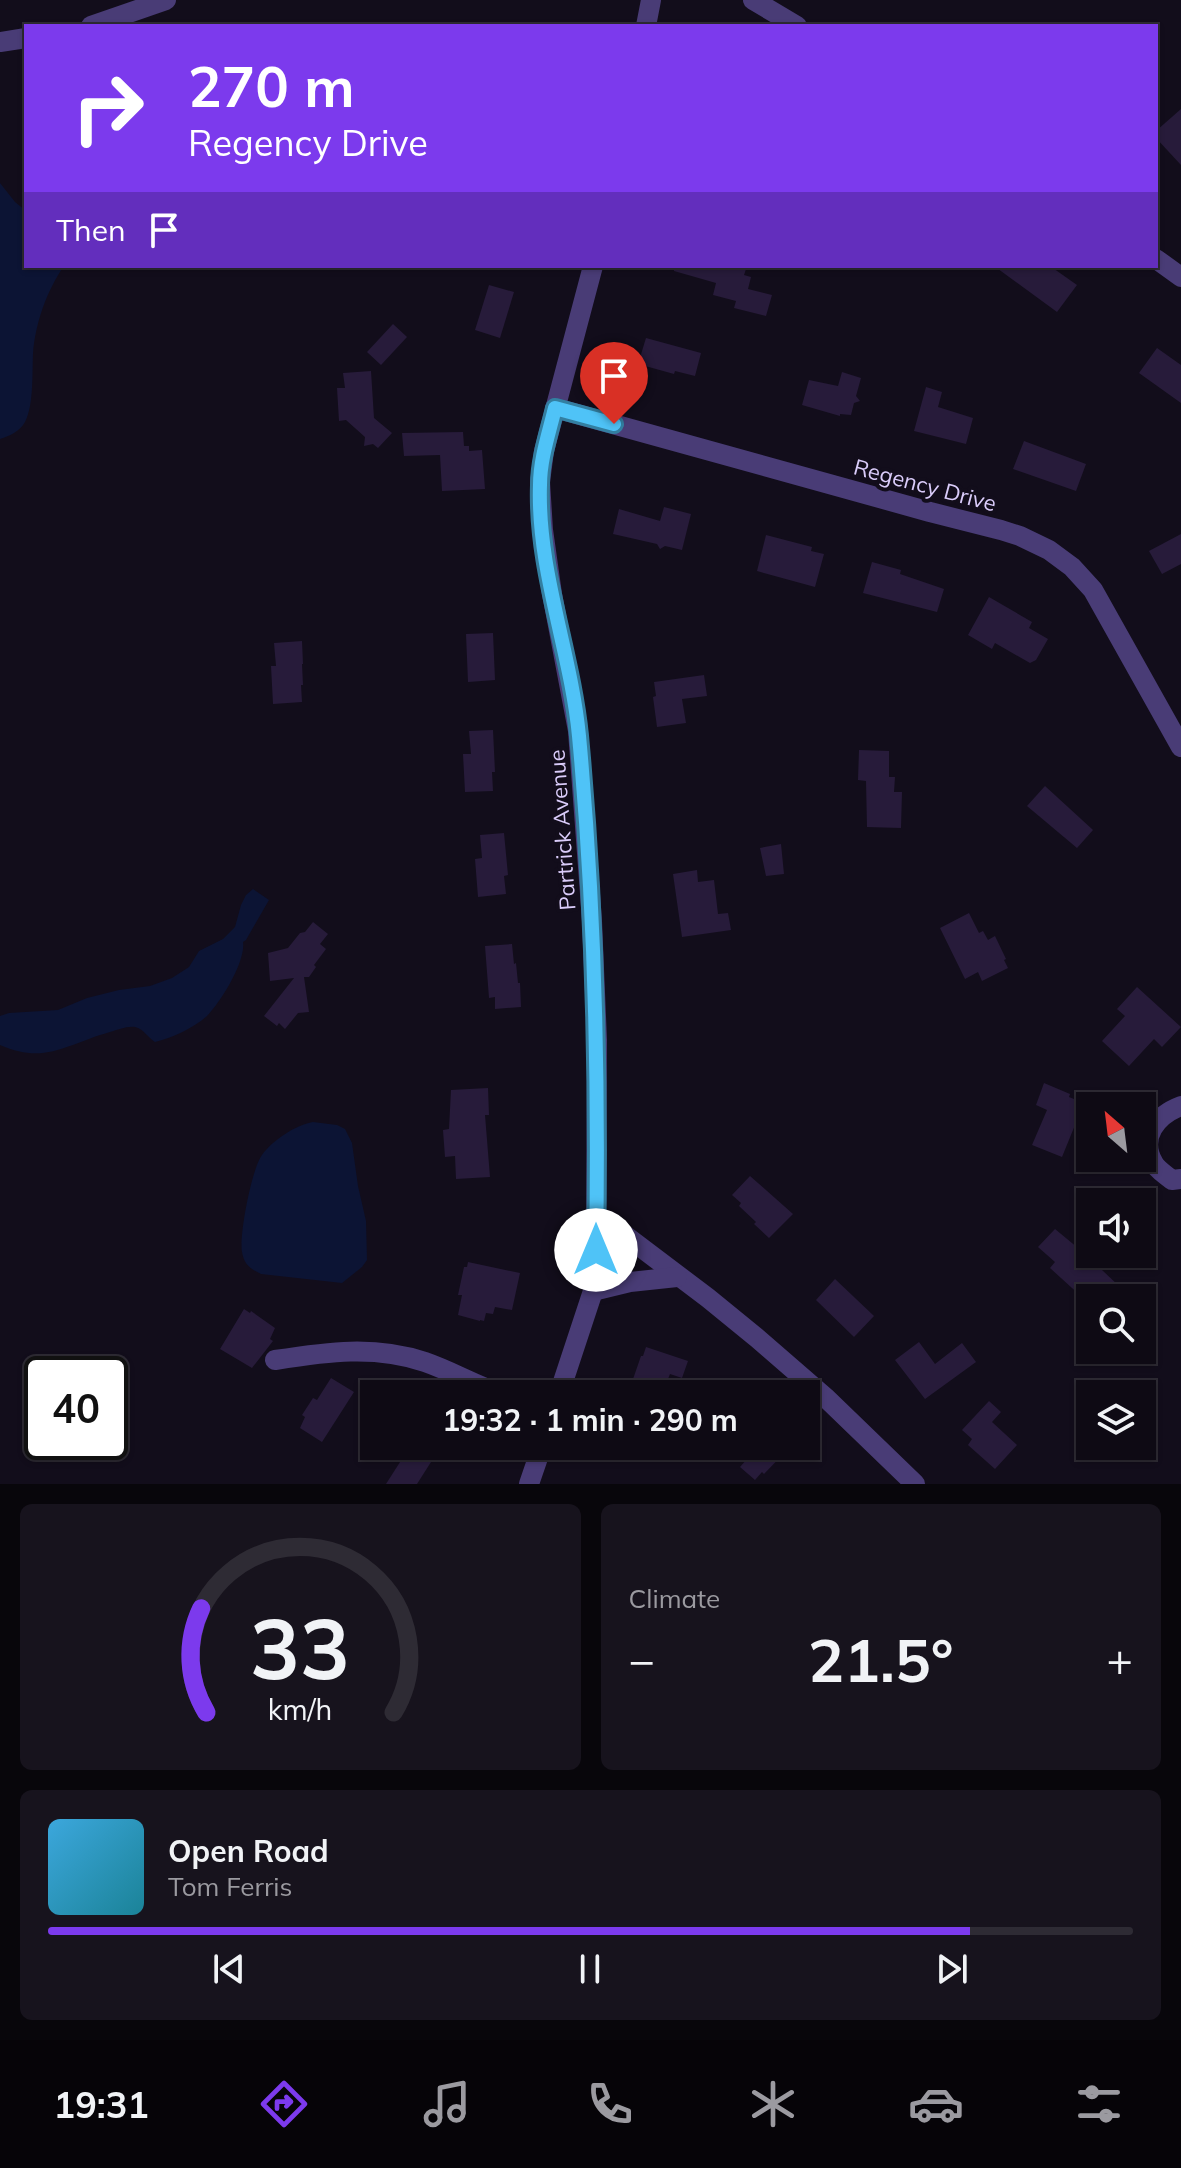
<!DOCTYPE html>
<meta charset="utf-8">
<style>
body{margin:0;font-family:Mulish,sans-serif;background:#17131d;color:#f1f3f6;height:100vh;display:flex;flex-direction:column;font-size:30px;white-space:nowrap}
*{box-sizing:border-box;margin:0}
p{font-size:26px;color:#9b9aa0}
.icon{flex:none;width:44px;height:44px;fill:none;stroke:currentColor;stroke-width:2;stroke-linecap:round;stroke-linejoin:round}
.map{position:relative;height:1484px;overflow:hidden}
.drawer{display:flex;flex-direction:column;gap:20px;padding:20px;background:#08060b;flex:1}
.drawer>*{flex:none}
.banner{position:absolute;left:24px;top:24px;width:1134px;height:244px;border-radius:0px;box-shadow:0 2px 6px #0004,0 0 0 2px #2e2b34;background:#7c3aed;color:#fff;overflow:hidden}
.needle{width:52px;rotate:332deg}
.fabs{position:absolute;left:1076px;top:1092px;display:grid;gap:16px}
.fabs a{display:grid;place-items:center;width:80px;height:80px;border-radius:0px;background:#0e0a14;box-shadow:0 2px 6px #0004,0 0 0 2px #2e2b34;font-size:40px}
.speed{position:absolute;left:24px;top:1356px;display:flex;gap:16px;font-size:40px;font-weight:700;text-align:center}
.speed>*{display:grid;place-content:center;width:104px;height:104px;border-radius:50%;background:#0e0a14;box-shadow:0 2px 6px #0004,0 0 0 2px #2e2b34;line-height:1}
.speed .limit{border:4px solid #111;border-radius:12px;background:#fff;color:#111}
.pin{position:absolute;display:grid;place-items:center;width:68px;height:68px;color:#fff;margin:-82px -34px;border-radius:50% 50% 50% 0;rotate:-45deg;box-shadow:0 0 8px #0007}
.pin .icon{rotate:45deg}
.me{position:absolute;width:88px;margin:-44px;rotate:0deg;stroke-linejoin:round;filter:drop-shadow(0 0 6px #0008)}
.turn{display:flex;align-items:center;gap:28px;height:168px;padding:0 32px;font-size:36px}
.turn .icon{width:104px;height:104px;stroke-width:2.5}
.turn b{display:block;font-size:56px;line-height:68px}
.then{display:flex;align-items:center;height:76px;padding:0 32px;background:#0003;gap:16px;font-size:30px}
.big{font-size:60px;font-weight:700;line-height:1.1}
.drawer .card{flex:1;display:flex;flex-direction:column;justify-content:center;gap:12px;min-width:0;padding:0 28px;border-radius:12px;background:#17131d}
.drawer .dial{align-items:center;gap:0}
.dial svg{height:208px;overflow:visible;fill:none;stroke:#2e2b34;stroke-width:7;stroke-linecap:round;text-anchor:middle}
.dial text{fill:#f1f3f6;stroke:none}
.song{display:flex;align-items:center;gap:24px}
.cover{width:96px;height:96px;border-radius:12px;background:linear-gradient(135deg,hsl(200 70% 55%),hsl(190 70% 35%))}
.played{height:8px;border-radius:4px;background:linear-gradient(90deg,#7c3aed 85%,#2e2b34 85%)}
.keys{display:flex;justify-content:space-around;direction:ltr}
.heat{display:flex;justify-content:space-between;align-items:center;font-size:44px;direction:ltr}
.drawer .tiles{flex:1;display:grid;gap:20px;grid-template-columns:1fr 1fr}
.card:last-child{grid-column:span 2}
.trip{position:absolute;left:360px;top:1380px;width:460px;height:80px;border-radius:0px;background:#0e0a14;box-shadow:0 2px 6px #0004,0 0 0 2px #2e2b34;font-weight:700;line-height:80px;text-align:center}
.dock{display:flex;height:128px;justify-content:space-around;align-items:center;background:#060408;color:#9b9aa0}
.dock .icon{width:56px;height:56px}
.dock .on{color:#7c3aed}
.dock b{font-size:36px;color:#f1f3f6}
.map>svg:first-child{display:block}
.water{fill:#0c1434}
.building{fill:#271b3a}
.lines{fill:none;stroke-linecap:round;stroke-linejoin:round}
.minor{stroke:#493c76;stroke-width:20}
.route-casing{stroke:#337fa1;stroke-width:20}
.route{stroke:#4fc3f7;stroke-width:14}
.labels{text-anchor:middle;dominant-baseline:central;stroke-width:8;stroke-linejoin:round;paint-order:stroke}
.street-label{font-size:22px;fill:#daccfa;stroke:#120d1b}
</style>
<div class="map">
<svg width="1181" height="1484" viewBox="0 0 1181 1484">
<rect width="100%" height="100%" fill="#120d1b"/>
<g class="water">
<path d="M 0,183 L 15,202 L 26,211 L 26,266 L 64,266 C 47,290 35,324 33,354 C 32,373 34,405 25,422 C 20,431 10,436 0,439 Z"/>
<path d="M 253,889 L 269,900 L 246,940 L 243,942 C 246,961 221,1002 207,1016 C 192,1029 174,1037 155,1042 C 147,1037 144,1029 135,1027 C 126,1026 118,1030 110,1032 C 67,1044 45,1065 0,1045 L 0,1016 L 9,1013 L 58,1010 L 87,998 L 119,990 L 150,986 L 172,978 L 189,967 L 199,951 L 223,939 L 235,927 L 241,905 L 246,895 Z"/>
<path d="M 313,1122 L 337,1125 L 345,1129 L 352,1143 L 358,1186 L 366,1221 L 367,1260 L 362,1267 L 342,1283 L 261,1274 C 250,1269 244,1264 242,1252 C 239,1235 252,1168 262,1155 C 272,1141 295,1125 313,1122 Z"/>
</g>
<g class="building">
<path d="M 1181,109 L 1181,165 L 1156,138 L 1156,131 Z"/>
<path d="M 674,266 L 747,266 L 744,275 L 751,277 L 748,289 L 772,295 L 766,316 L 734,308 L 736,301 L 713,295 L 716,283 L 674,271 Z"/>
<path d="M 994,266 L 1050,266 L 1077,285 L 1057,312 Z"/>
<path d="M 489,285 L 514,292 L 500,338 L 475,330 Z"/>
<path d="M 393,324 L 407,337 L 381,365 L 367,352 Z"/>
<path d="M 646,338 L 701,353 L 695,376 L 675,371 L 674,374 L 638,364 Z"/>
<path d="M 1157,348 L 1181,365 L 1181,403 L 1139,373 Z"/>
<path d="M 371,371 L 374,418 L 392,433 L 378,448 L 373,444 L 364,446 L 365,437 L 346,420 L 339,421 L 337,388 L 345,388 L 343,373 Z"/>
<path d="M 842,372 L 861,378 L 856,396 L 860,401 L 854,403 L 851,415 L 840,414 L 840,416 L 802,405 L 809,380 L 838,386 Z"/>
<path d="M 926,387 L 942,392 L 938,407 L 973,418 L 966,444 L 914,431 Z"/>
<path d="M 463,432 L 464,446 L 469,446 L 469,451 L 482,450 L 485,489 L 442,491 L 440,455 L 404,456 L 402,433 Z"/>
<path d="M 1024,441 L 1086,464 L 1076,491 L 1013,469 Z"/>
<path d="M 664,507 L 691,514 L 682,550 L 665,546 L 660,549 L 657,544 L 613,534 L 619,509 L 660,521 Z"/>
<path d="M 1181,534 L 1181,564 L 1162,574 L 1149,551 Z"/>
<path d="M 766,535 L 812,547 L 811,551 L 824,554 L 815,587 L 757,571 Z"/>
<path d="M 872,562 L 901,570 L 900,574 L 944,589 L 937,612 L 863,593 Z"/>
<path d="M 989,597 L 1032,622 L 1029,628 L 1048,639 L 1036,660 L 1030,663 L 995,643 L 992,649 L 968,635 Z"/>
<path d="M 493,633 L 495,680 L 468,682 L 466,634 Z"/>
<path d="M 302,641 L 303,664 L 302,664 L 303,685 L 301,685 L 302,702 L 273,704 L 271,666 L 276,666 L 274,643 Z"/>
<path d="M 704,675 L 707,696 L 682,699 L 686,723 L 657,727 L 653,697 L 656,696 L 654,682 Z"/>
<path d="M 493,730 L 495,772 L 492,772 L 493,791 L 465,792 L 463,754 L 471,754 L 469,731 Z"/>
<path d="M 859,750 L 889,751 L 889,777 L 895,777 L 894,792 L 902,792 L 901,828 L 867,827 L 866,781 L 858,780 Z"/>
<path d="M 1045,786 L 1093,830 L 1077,848 L 1027,806 Z"/>
<path d="M 504,833 L 508,875 L 504,876 L 506,894 L 478,897 L 475,859 L 482,858 L 480,835 Z"/>
<path d="M 781,844 L 784,874 L 766,876 L 760,848 Z"/>
<path d="M 697,870 L 698,882 L 714,880 L 718,914 L 728,913 L 731,930 L 682,937 L 673,874 Z"/>
<path d="M 969,913 L 979,933 L 983,931 L 988,940 L 995,936 L 1006,959 L 1004,960 L 1008,968 L 982,981 L 978,972 L 965,979 L 940,928 Z"/>
<path d="M 313,922 L 328,934 L 320,944 L 326,949 L 314,965 L 316,967 L 309,977 L 304,977 L 309,1012 L 298,1013 L 285,1029 L 279,1023 L 277,1026 L 264,1016 L 294,978 L 270,981 L 268,953 L 288,948 L 300,933 L 305,932 Z"/>
<path d="M 512,944 L 514,964 L 516,963 L 518,983 L 520,983 L 521,1007 L 495,1009 L 495,997 L 489,998 L 485,946 Z"/>
<path d="M 1137,987 L 1181,1027 L 1162,1047 L 1154,1039 L 1129,1066 L 1102,1041 L 1125,1016 L 1117,1009 Z"/>
<path d="M 1044,1083 L 1070,1094 L 1069,1097 L 1084,1103 L 1062,1157 L 1032,1145 L 1047,1110 L 1036,1105 Z"/>
<path d="M 488,1088 L 489,1115 L 485,1115 L 490,1177 L 456,1179 L 455,1156 L 445,1157 L 443,1130 L 449,1129 L 451,1090 Z"/>
<path d="M 750,1176 L 793,1214 L 769,1238 L 754,1224 L 756,1222 L 739,1206 L 741,1203 L 732,1195 Z"/>
<path d="M 1055,1229 L 1084,1253 L 1085,1251 L 1104,1268 L 1102,1270 L 1121,1288 L 1112,1298 L 1083,1298 L 1050,1268 L 1055,1262 L 1038,1247 Z"/>
<path d="M 468,1262 L 520,1273 L 512,1310 L 495,1307 L 493,1314 L 486,1313 L 484,1321 L 480,1320 L 480,1321 L 458,1315 L 462,1295 L 458,1295 L 464,1267 L 467,1267 Z"/>
<path d="M 835,1279 L 874,1316 L 854,1337 L 816,1300 Z"/>
<path d="M 244,1309 L 250,1313 L 251,1311 L 275,1328 L 270,1339 L 273,1341 L 252,1368 L 220,1349 Z"/>
<path d="M 919,1342 L 935,1364 L 962,1343 L 976,1362 L 925,1399 L 895,1360 Z"/>
<path d="M 646,1347 L 688,1361 L 682,1378 L 670,1374 L 662,1394 L 631,1394 L 635,1383 L 632,1382 L 641,1356 L 643,1356 Z"/>
<path d="M 331,1378 L 354,1392 L 322,1442 L 300,1428 L 305,1417 L 302,1415 L 313,1398 L 317,1400 Z"/>
<path d="M 989,1401 L 1001,1412 L 992,1422 L 1017,1445 L 995,1469 L 968,1445 L 972,1439 L 962,1430 Z"/>
<path d="M 733,1446 L 791,1446 L 764,1474 L 762,1472 L 755,1480 L 740,1467 L 747,1459 Z"/>
<path d="M 409,1448 L 431,1462 L 417,1484 L 386,1484 Z"/>
</g>
<g class="lines">
<g class="minor">
<path d="M 753,0 L 797,26"/>
<path d="M 91,26 L 166,0"/>
<path d="M 646,26 L 651,0"/>
<path d="M 0,42 L 26,38"/>
<path d="M 1156,259 L 1181,277"/>
<path d="M 555,408 L 930,512 L 1001,530 L 1020,536 L 1049,550 L 1072,567 L 1093,590 L 1181,747"/>
<path d="M 1181,1106 C 1157,1115 1139,1137 1153,1162 C 1156,1169 1166,1175 1172,1180 L 1181,1179"/>
<path d="M 596,1228 L 622,1233 L 708,1298 L 757,1338 L 825,1397 L 915,1484"/>
<path d="M 593,1291 L 630,1282 L 677,1277"/>
<path d="M 275,1360 C 327,1352 374,1345 425,1362 C 451,1371 475,1385 501,1394"/>
<path d="M 559,1394 L 593,1291 L 596,1273 L 597,1040 L 592,921 L 578,731 L 552,594 L 543,530 L 540,482 L 544,451 L 593,266"/>
<path d="M 529,1484 L 542,1446"/>
</g>
</g>
<g class="lines">
<g class="route-casing">
<path id="route" d="M 596,1250 C 599,1078 595,908 579,736 C 571,652 537,570 540,485 C 540,459 549,433 555,408 L 614,424"/>
</g>
<use href="#route" class="route"/>
</g>
<g class="labels">
<g class="street-label">
<text transform="translate(925 485) rotate(15)">Regency Drive</text>
<text transform="translate(562 830) rotate(-94)">Partrick Avenue</text>
</g>
</g>
</svg>
<div class="fabs">
<a><svg class="needle" viewBox="-14 -14 28 28"><path d="M0-13l5 13h-10z" fill="#e53935"/><path d="M0 13l5-13h-10z" fill="#9b9aa0"/></svg></a>
<a><svg class="icon" aria-label="sound" viewBox="0 0 24 24"><path d="M4 9h4l5-4v14l-5-4H4zM17 9q2 3 0 6"/></svg></a>
<a><svg class="icon" aria-label="search" viewBox="0 0 24 24"><circle cx="10" cy="10" r="6"/><path d="M15 15l6 6"/></svg></a>
<a><svg class="icon" aria-label="layers" viewBox="0 0 24 24"><path d="M12 4l9 5-9 5-9-5zM3 14l9 5 9-5"/></svg></a>
</div>
<div class="speed"><div class="limit">40</div></div>
<div class="pin" style="left:614px;top:424px;background:#d93025"><svg class="icon" aria-label="arrive" viewBox="0 0 24 24"><path d="M6 21V4h12l-3 4 3 4H6"/></svg></div>
<svg class="me" style="left:596px;top:1250px" viewBox="-20 -20 40 40"><circle r="19" fill="#fff"/><path d="M0-13L10 11 0 6-10 11z" fill="#4fc3f7"/></svg>
<div class="trip">19:32 · 1 min · 290 m</div>
<div class="banner">
<div class="turn"><svg class="icon" aria-label="right" viewBox="0 0 24 24"><path d="M7 20v-9h11M14 6l5 5-5 5"/></svg><div><b>270 m</b>Regency Drive</div></div>
<div class="then">Then<svg class="icon" aria-label="arrive" viewBox="0 0 24 24"><path d="M6 21V4h12l-3 4 3 4H6"/></svg></div>
</div>
</div>
<section class="drawer">
<div class="tiles">
<div class="card dial"><svg viewBox="0 0 100 80">
<path d="M14 69A42 42 0 1 1 86 69"/>
<path d="M14 69A42 42 0 0 1 12 29" stroke="#7c3aed"/>
<text x="50" y="56" font-size="32" font-weight="700">33</text>
<text x="50" y="72" font-size="11">km/h</text>
</svg></div>
<div class="card"><p>Climate</p>
<div class="heat"><a>−</a><b class="big">21.5°</b><a>+</a></div>
</div>
<div class="card">
<div class="song"><i class="cover"></i><div><b>Open Road</b><p>Tom Ferris</p></div></div>
<div class="played"></div>
<div class="keys"><svg class="icon" aria-label="previous" viewBox="0 0 24 24"><path d="M18 5L8 12l10 7zM5 5v14"/></svg><svg class="icon" aria-label="pause" viewBox="0 0 24 24"><path d="M8 5v14M16 5v14"/></svg><svg class="icon" aria-label="next" viewBox="0 0 24 24"><path d="M6 5l10 7-10 7zM19 5v14"/></svg></div>
</div>
</div>
</section>
<nav class="dock">
<b>19:31</b>
<svg class="icon on" aria-label="directions" viewBox="0 0 24 24"><path d="M12 3l9 9-9 9-9-9zM9 14v-3h6M13 9l2 2-2 2"/></svg>
<svg class="icon" aria-label="music" viewBox="0 0 24 24"><path d="M9 18V5l10-2v13"/><circle cx="6" cy="18" r="3"/><circle cx="16" cy="16" r="3"/></svg>
<svg class="icon" aria-label="phone" viewBox="0 0 24 24"><path d="M5 4h4l2 5-3 2q2 4 5 5l2-3 5 2v4C11 20 4 13 5 4z"/></svg>
<svg class="icon" aria-label="climate" viewBox="0 0 24 24"><path d="M12 3v18M4 7l16 10M4 17L20 7"/></svg>
<svg class="icon" aria-label="car" viewBox="0 0 24 24"><path d="M5 17H2v-5l4-1 3-4h7l3 4 3 1v5h-3M9 17h6M6 11h13"/><circle cx="7" cy="17" r="2"/><circle cx="17" cy="17" r="2"/></svg>
<svg class="icon" aria-label="filters" viewBox="0 0 24 24"><path d="M4 7h16M4 17h16"/><circle cx="9" cy="7" r="2"/><circle cx="15" cy="17" r="2"/></svg>
</nav>
